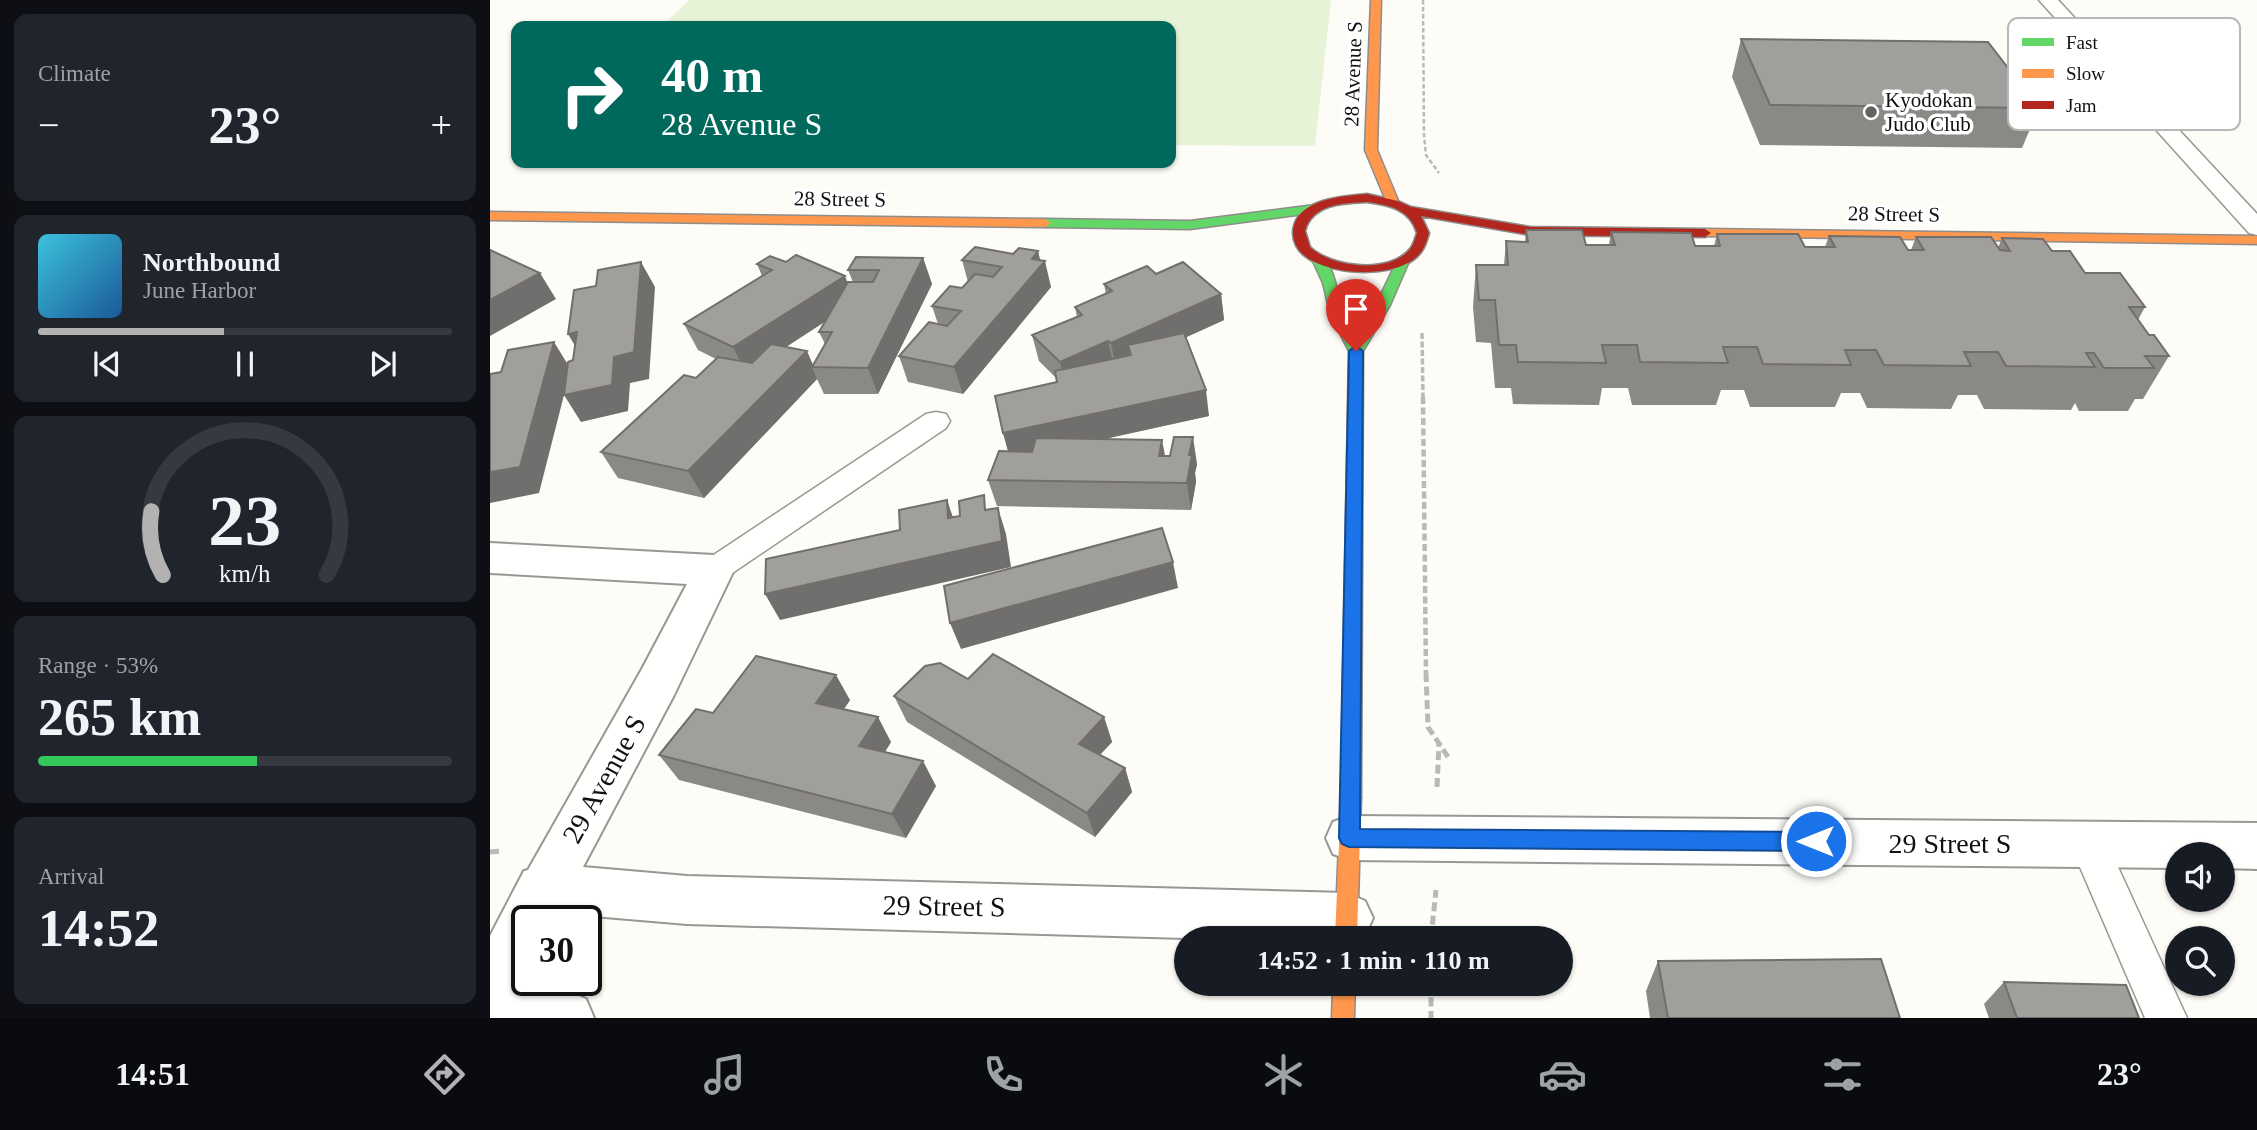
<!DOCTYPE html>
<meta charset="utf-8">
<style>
body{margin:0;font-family:"Times New Roman",serif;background:#20242c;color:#f1f3f6;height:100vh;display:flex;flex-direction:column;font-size:26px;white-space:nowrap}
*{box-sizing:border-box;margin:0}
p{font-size:23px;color:#9ea1a6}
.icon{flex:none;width:38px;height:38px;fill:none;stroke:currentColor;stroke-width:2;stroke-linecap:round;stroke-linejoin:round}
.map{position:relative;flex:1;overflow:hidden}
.sheet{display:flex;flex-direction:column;gap:14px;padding:14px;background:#0d0f14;width:490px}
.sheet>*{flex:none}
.guide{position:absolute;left:21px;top:21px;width:665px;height:147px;border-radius:14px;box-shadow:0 2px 5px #0004;background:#00695c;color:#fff;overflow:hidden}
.tools{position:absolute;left:1675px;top:842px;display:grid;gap:14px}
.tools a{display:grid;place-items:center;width:70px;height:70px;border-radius:50%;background:#171b24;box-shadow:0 2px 5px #0004;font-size:35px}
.speed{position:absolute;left:21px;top:905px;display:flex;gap:14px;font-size:35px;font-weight:700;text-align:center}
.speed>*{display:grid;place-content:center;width:91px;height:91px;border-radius:50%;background:#171b24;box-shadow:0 2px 5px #0004;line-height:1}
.speed .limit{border:4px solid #111;border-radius:10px;background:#fff;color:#111}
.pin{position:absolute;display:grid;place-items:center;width:60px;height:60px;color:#fff;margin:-72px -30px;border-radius:50% 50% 50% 0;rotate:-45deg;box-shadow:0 0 7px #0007}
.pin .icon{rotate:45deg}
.me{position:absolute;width:77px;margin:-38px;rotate:270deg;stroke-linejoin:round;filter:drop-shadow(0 0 5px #0008)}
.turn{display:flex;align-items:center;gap:24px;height:147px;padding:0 35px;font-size:32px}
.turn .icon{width:91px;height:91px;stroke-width:2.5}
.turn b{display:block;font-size:49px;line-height:60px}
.big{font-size:52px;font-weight:700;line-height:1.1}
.sheet .card{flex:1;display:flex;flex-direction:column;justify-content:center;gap:10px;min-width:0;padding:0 24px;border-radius:14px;background:#20242c}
.sheet .dial{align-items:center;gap:0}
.dial svg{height:182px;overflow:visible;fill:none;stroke:#363941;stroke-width:7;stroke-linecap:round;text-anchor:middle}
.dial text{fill:#f1f3f6;stroke:none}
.song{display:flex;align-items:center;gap:21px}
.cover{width:84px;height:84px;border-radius:10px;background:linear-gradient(135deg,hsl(190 70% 55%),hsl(210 70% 35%))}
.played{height:7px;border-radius:4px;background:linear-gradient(90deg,#b2b2b3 45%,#363941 45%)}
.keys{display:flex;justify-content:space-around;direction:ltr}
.heat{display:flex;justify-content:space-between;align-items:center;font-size:38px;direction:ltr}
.charge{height:10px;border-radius:5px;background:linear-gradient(90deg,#34c759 53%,#363941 0)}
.trip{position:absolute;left:684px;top:926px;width:399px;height:70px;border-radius:35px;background:#171b24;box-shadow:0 2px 5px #0004;font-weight:700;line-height:70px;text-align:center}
.menu{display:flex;height:112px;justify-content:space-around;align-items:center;background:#090b0e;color:#9ea1a6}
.menu .icon{width:49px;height:49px}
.menu .on{color:#b2b2b3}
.menu b{font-size:32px;color:#f1f3f6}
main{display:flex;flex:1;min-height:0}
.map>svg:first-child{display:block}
.green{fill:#e7f3d7}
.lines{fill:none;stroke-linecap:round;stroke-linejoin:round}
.lane-casing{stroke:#979795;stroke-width:3}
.street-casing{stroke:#979795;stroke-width:4}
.fast-casing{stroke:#8e8d8b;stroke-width:3}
.slow-casing{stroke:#8e8d8b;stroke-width:3}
.jam-casing{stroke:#8e8d8b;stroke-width:3}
.path-far3{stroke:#b9b9b8;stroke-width:2.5;stroke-dasharray:4.5 2.5;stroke-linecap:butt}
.path-far2{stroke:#b9b9b8;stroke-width:3.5;stroke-dasharray:6 2.5;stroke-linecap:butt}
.path-far1{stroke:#b9b9b8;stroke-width:4.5;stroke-dasharray:7 3.5;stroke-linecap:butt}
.path{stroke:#b9b9b8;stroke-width:5;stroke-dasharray:9 4.5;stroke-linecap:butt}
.lane{fill:#fffffe;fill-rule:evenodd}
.street{fill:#fffffe;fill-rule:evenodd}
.fast{fill:#63d668;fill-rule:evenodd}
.slow{fill:#ff974d;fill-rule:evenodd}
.jam{fill:#b3261e;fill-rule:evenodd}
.wall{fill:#8a8986;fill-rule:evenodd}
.shaded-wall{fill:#716f6d}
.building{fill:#a19f9c;stroke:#716f6d;stroke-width:2}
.route{fill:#1a73e8;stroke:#114b97;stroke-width:2}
.poi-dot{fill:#646362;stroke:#fff;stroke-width:2.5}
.labels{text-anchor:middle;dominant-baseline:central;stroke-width:7;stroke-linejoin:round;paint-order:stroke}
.far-street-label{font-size:21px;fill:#111;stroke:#fff}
.far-poi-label{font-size:21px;fill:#111;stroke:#fff;text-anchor:start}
.near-street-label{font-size:28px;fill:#111;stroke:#fff}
.key{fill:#fff;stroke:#b8b8b8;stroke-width:2}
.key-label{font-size:19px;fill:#111}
</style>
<main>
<section class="sheet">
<div class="card"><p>Climate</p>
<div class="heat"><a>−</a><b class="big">23°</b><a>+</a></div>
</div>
<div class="card">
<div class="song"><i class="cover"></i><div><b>Northbound</b><p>June Harbor</p></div></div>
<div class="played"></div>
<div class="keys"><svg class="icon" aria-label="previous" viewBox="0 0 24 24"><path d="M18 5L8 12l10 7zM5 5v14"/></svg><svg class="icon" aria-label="pause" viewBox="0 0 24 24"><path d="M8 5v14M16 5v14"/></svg><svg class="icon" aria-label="next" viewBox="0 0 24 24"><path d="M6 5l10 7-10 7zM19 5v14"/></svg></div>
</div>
<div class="card dial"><svg viewBox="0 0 100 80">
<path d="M14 69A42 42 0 1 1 86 69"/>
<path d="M14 69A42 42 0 0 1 9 41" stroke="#b2b2b3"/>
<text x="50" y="56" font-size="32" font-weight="700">23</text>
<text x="50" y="72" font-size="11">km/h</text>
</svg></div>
<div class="card"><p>Range · 53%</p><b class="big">265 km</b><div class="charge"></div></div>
<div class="card"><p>Arrival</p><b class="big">14:52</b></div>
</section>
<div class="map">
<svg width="1767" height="1018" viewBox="0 0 1767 1018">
<rect width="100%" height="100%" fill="#fdfcf7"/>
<path class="green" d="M 199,0 L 841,0 L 825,146 L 681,145 L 681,26 L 172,26 Z"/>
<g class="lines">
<g class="lane-casing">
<g id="lane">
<path d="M 1549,0 L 1568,0 L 1767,214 L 1767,235 L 1759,233 Z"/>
<path d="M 446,412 L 456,414 L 460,421 L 456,428 L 235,578 L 224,582 L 213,578 L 208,570 L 213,562 L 436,414 Z"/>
<path d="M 1599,827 L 1612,832 L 1697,1018 L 1655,1018 L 1580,844 L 1586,832 Z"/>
</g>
</g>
<g class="street-casing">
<g id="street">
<path d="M 0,543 L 224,555 L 238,559 L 244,570 L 184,695 L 93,867 L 197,876 L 857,893 L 875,901 L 883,918 L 875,935 L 869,938 L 696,938 L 197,924 L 68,913 L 65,920 L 37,920 L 37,973 L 28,989 L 77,991 L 96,999 L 104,1018 L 0,1018 L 0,936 L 34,871 L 38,870 L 152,669 L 197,584 L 0,573 Z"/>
<path d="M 860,816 L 1767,823 L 1767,869 L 1732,868 L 1732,854 L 1687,854 L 1687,868 L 860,860 L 843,854 L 836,838 L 843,822 Z"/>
</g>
</g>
<g class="fast-casing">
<g id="fast">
<path d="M 825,205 L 829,206 L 829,212 L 700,229 L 555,227 L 549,223 L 555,219 L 700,221 Z"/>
<path d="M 828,255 C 845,262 847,296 853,312 C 857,321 862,330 867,339 L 886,305 L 908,259 L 914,255 L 920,259 L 900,305 L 873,351 L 871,797 L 868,803 L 861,806 L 854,803 L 851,797 L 859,351 L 840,313 L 833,283 L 822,259 Z"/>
</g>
</g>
<g class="slow-casing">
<g id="slow">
<path d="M 881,0 L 891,0 L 887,150 L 909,203 L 903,207 L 897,203 L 875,150 Z"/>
<path d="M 0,212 L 555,219 L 561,223 L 555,227 L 0,220 Z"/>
<path d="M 1215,229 L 1767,236 L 1767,244 L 1211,236 L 1209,233 Z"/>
<path d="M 861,788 L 868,791 L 871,797 L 867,938 L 845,938 L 851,797 L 854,791 Z"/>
<path d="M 843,984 L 865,984 L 864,1018 L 842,1018 Z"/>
</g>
</g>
<g class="jam-casing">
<path id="jam" d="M 877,194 L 908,201 L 921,207 L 1040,227 L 1215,229 L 1221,233 L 1215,237 L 1040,235 L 931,216 L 939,233 C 936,244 933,253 923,260 C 898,278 839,275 815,256 C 808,251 803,242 803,233 C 804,199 852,196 877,194 ZM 877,202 C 899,205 920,209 927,233 C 925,238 924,244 920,249 C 900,274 842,268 820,247 L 815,231 C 822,204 853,203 877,202 Z"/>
</g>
<path class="path-far3" d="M 933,0 L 934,136 L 936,155 L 949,173"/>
<path class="path-far2" d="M 932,333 L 933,398"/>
<path class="path-far1" d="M 933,397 L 936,674"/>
<g class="path">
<path d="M 936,673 L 938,727 L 958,757"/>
<path d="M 947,787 L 949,743"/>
<path d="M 0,852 L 11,851"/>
<path d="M 941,938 L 946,890"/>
<path d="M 941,984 L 941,1018"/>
</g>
<use href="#lane" class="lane"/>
<use href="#street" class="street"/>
<use href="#fast" class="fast"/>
<use href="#slow" class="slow"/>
<use href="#jam" class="jam"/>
</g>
<g class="wall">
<path d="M 1251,39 L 1549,108 L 1532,148 L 1270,145 L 1242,77 Z"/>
<path d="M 1036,230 L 1096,245 L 1119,245 L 1121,232 L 1205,246 L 1224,246 L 1227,234 L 1315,247 L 1335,247 L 1339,236 L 1418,250 L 1421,250 L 1426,237 L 1508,248 L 1512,238 L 1562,251 L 1595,273 L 1655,307 L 1648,320 L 1659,335 L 1679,356 L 1653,399 L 1645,399 L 1638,411 L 1589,411 L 1585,403 L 1581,410 L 1494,409 L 1487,395 L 1468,395 L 1461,409 L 1377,408 L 1370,393 L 1351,393 L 1345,407 L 1260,407 L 1254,390 L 1231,390 L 1226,405 L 1142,405 L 1138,388 L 1112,388 L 1109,405 L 1023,404 L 1021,388 L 1005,388 L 1001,343 L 986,342 L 983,307 L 986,265 L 1014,265 L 1016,241 L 1035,242 Z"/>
<path d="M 548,251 L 550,260 L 561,287 L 473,394 L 418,382 L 409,356 L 448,324 L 442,306 L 472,288 L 478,282 L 472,260 Z"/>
<path d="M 433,258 L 442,284 L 388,394 L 334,394 L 327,379 L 214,498 L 128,478 L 111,452 L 206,378 L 226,359 L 208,350 L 194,324 L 272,276 L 267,264 L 296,262 L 358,282 L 363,282 L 358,270 ZM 336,321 L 329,332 L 335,344 L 323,365 L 296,347 Z"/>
<path d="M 666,274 L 731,294 L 734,320 L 696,337 L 719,416 L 615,439 L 707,464 L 705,473 L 706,482 L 701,510 L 507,506 L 498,480 L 518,452 L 513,433 L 567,382 L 566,378 L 549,361 L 542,335 L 587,317 L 585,307 L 616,294 L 614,284 Z"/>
<path d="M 478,679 L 614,717 L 622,742 L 610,755 L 635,768 L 642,792 L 605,837 L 417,722 L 404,696 Z"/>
<path d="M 360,700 L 354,709 L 401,742 L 395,752 L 446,786 L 416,838 L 189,780 L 169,755 L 223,713 Z"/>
<path d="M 1168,961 L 1410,1018 L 1160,1018 L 1156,991 Z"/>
<path d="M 1514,982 L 1649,1018 L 1499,1018 L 1494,1004 Z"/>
</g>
<g class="shaded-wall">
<path d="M 548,251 L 551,265 L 555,261 L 561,287 L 473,394 L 464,367 Z"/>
<path d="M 433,258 L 442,284 L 388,394 L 378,368 Z"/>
<path d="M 151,262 L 165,287 L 159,379 L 140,383 L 138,411 L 91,422 L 74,395 L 49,493 L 0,503 L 0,472 L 64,342 L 80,368 L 124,357 Z"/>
<path d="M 50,273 L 66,299 L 0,336 L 0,300 Z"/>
<path d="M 355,276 L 365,302 L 256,373 L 243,347 Z"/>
<path d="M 731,294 L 734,320 L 642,362 L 638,345 L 641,362 L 626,369 L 621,343 Z"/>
<path d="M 87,332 L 94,361 L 78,334 Z"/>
<path d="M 618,341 L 624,367 L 576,388 L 570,362 Z"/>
<path d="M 317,351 L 324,367 L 322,367 L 327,379 L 214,498 L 198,471 Z"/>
<path d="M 716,390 L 719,416 L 521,459 L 513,433 Z"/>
<path d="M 703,437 L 707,464 L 705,473 L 706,482 L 701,510 L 697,483 L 699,455 Z"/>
<path d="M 672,440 L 677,466 L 669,456 Z"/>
<path d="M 457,500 L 466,526 L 458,518 Z"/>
<path d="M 508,508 L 516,534 L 521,567 L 290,620 L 275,594 Z"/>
<path d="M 683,562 L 688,588 L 471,649 L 460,623 Z"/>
<path d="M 346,675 L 360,700 L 341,728 L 326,703 Z"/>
<path d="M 388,717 L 401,742 L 383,771 L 369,746 Z"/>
<path d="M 614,717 L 622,742 L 597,768 L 589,744 Z"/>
<path d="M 433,761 L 446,786 L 416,838 L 402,814 Z"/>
<path d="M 635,768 L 642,792 L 605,837 L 597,813 Z"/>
</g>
<g class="building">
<path d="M 1251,39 L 1498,42 L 1549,108 L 1280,105 Z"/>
<path d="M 1036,230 L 1092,230 L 1096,245 L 1125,245 L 1121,232 L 1201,233 L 1205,246 L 1230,246 L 1227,234 L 1308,234 L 1315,247 L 1345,247 L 1339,236 L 1410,237 L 1418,250 L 1434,250 L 1426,237 L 1501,237 L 1510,250 L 1520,251 L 1512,238 L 1553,239 L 1562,251 L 1580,251 L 1595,273 L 1630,273 L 1655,307 L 1639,307 L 1659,335 L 1664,335 L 1679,356 L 1655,356 L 1664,368 L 1614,368 L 1604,353 L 1596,353 L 1605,367 L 1516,366 L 1508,352 L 1474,352 L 1481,366 L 1394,365 L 1386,350 L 1355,350 L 1361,365 L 1273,364 L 1267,347 L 1233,347 L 1238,363 L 1150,362 L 1147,345 L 1112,345 L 1116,363 L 1028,362 L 1026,345 L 1009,345 L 1005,300 L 989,300 L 986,265 L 1018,265 L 1016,241 L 1038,242 Z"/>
<path d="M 485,247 L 523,254 L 529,248 L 548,251 L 542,259 L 555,261 L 464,367 L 409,356 L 439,322 L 457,326 L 471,311 L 442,306 L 460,286 L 472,288 L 485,274 L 503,277 L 512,267 L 472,260 Z"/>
<path d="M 0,250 L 50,273 L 0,300 Z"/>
<path d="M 306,255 L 355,276 L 243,347 L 194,324 L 282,270 L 267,264 L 280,256 L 296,262 Z"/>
<path d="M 366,257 L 433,258 L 378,368 L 322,367 L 342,332 L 329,332 L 358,282 L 383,282 L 389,270 L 358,270 Z"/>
<path d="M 151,262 L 144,352 L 124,357 L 122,385 L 74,395 L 78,362 L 83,360 L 87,332 L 78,334 L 84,290 L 106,286 L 108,270 Z"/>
<path d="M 693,262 L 731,294 L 621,343 L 618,341 L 570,362 L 542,335 L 592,315 L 585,307 L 622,291 L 614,284 L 657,266 L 666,274 Z"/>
<path d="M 694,333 L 716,390 L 513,433 L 505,396 L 567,382 L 565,371 L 641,355 L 638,345 Z"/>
<path d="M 64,342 L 30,467 L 0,472 L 0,374 L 11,372 L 18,350 Z"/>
<path d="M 281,344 L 317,351 L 198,471 L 111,452 L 194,375 L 206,378 L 228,357 L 262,363 Z"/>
<path d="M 684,437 L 703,437 L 699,455 L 702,455 L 697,483 L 498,480 L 509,451 L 542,452 L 546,438 L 672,440 L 669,456 L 680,456 Z"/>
<path d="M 494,495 L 495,510 L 508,508 L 512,541 L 275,594 L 276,559 L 410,530 L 409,510 L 457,500 L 458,518 L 470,516 L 469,501 Z"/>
<path d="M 672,528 L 683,562 L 460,623 L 454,586 Z"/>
<path d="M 503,654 L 614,717 L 589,744 L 635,768 L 597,813 L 404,696 L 435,666 L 450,663 L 478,679 Z"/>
<path d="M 266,656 L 346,675 L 326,703 L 388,717 L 369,746 L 433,761 L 402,814 L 169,755 L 206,709 L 223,713 Z"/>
<path d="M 1391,959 L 1410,1018 L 1178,1018 L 1168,961 Z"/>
<path d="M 1514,982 L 1636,985 L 1649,1018 L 1527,1018 Z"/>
</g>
<path class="route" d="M 866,346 L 873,351 L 870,829 L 1326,832 L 1333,835 L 1336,841 L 1333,848 L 1326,851 L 859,847 L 852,844 L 849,838 L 859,351 Z"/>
<circle class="poi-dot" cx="1381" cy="112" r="7"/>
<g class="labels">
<g class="far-street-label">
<text transform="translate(863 74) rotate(-88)">28 Avenue S</text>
<text transform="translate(350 199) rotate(1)">28 Street S</text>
<text transform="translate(1404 214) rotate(1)">28 Street S</text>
</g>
<g class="far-poi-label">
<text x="1395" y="100">Kyodokan<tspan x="1395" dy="24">Judo Club</tspan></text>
</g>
<g class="near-street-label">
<text transform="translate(114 779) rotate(-61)">29 Avenue S</text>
<text x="1460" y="843">29 Street S</text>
<text transform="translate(454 906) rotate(1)">29 Street S</text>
</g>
</g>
<rect x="1518" y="18" width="232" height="112" rx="10" class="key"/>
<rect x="1532" y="38" width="32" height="8" fill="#63d668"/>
<rect x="1532" y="69" width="32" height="9" fill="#ff974d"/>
<rect x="1532" y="101" width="32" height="8" fill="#b3261e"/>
<g class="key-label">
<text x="1576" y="49">Fast</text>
<text x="1576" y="80">Slow</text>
<text x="1576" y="112">Jam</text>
</g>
</svg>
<div class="tools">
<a><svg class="icon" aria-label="sound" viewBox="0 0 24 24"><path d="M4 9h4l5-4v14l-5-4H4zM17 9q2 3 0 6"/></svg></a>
<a><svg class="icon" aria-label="search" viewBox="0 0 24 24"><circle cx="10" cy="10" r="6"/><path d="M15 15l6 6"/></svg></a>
</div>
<div class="speed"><div class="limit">30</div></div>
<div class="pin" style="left:866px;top:351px;background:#d93025"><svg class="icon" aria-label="arrive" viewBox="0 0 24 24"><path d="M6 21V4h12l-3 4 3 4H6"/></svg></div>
<svg class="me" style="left:1326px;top:841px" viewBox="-20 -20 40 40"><circle r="17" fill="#1a73e8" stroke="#fff" stroke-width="3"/><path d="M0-11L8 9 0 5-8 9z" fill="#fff"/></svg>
<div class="trip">14:52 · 1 min · 110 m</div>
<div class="guide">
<div class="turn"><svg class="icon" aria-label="right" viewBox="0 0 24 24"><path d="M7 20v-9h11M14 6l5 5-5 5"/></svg><div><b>40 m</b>28 Avenue S</div></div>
</div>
</div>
</main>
<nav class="menu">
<b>14:51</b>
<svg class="icon on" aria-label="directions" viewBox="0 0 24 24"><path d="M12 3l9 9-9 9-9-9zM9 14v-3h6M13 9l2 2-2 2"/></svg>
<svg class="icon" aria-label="music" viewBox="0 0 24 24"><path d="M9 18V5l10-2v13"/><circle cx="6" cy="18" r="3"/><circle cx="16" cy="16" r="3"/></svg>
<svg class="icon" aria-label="phone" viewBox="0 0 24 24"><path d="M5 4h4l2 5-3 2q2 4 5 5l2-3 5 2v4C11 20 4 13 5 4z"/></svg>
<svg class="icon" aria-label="climate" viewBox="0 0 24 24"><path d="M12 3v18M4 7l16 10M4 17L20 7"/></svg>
<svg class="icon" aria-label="car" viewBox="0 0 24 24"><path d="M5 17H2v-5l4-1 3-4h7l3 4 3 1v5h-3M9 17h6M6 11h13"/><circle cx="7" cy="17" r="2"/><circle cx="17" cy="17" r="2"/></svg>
<svg class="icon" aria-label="filters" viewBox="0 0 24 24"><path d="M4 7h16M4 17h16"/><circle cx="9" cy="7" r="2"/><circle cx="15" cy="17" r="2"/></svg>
<b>23°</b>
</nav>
